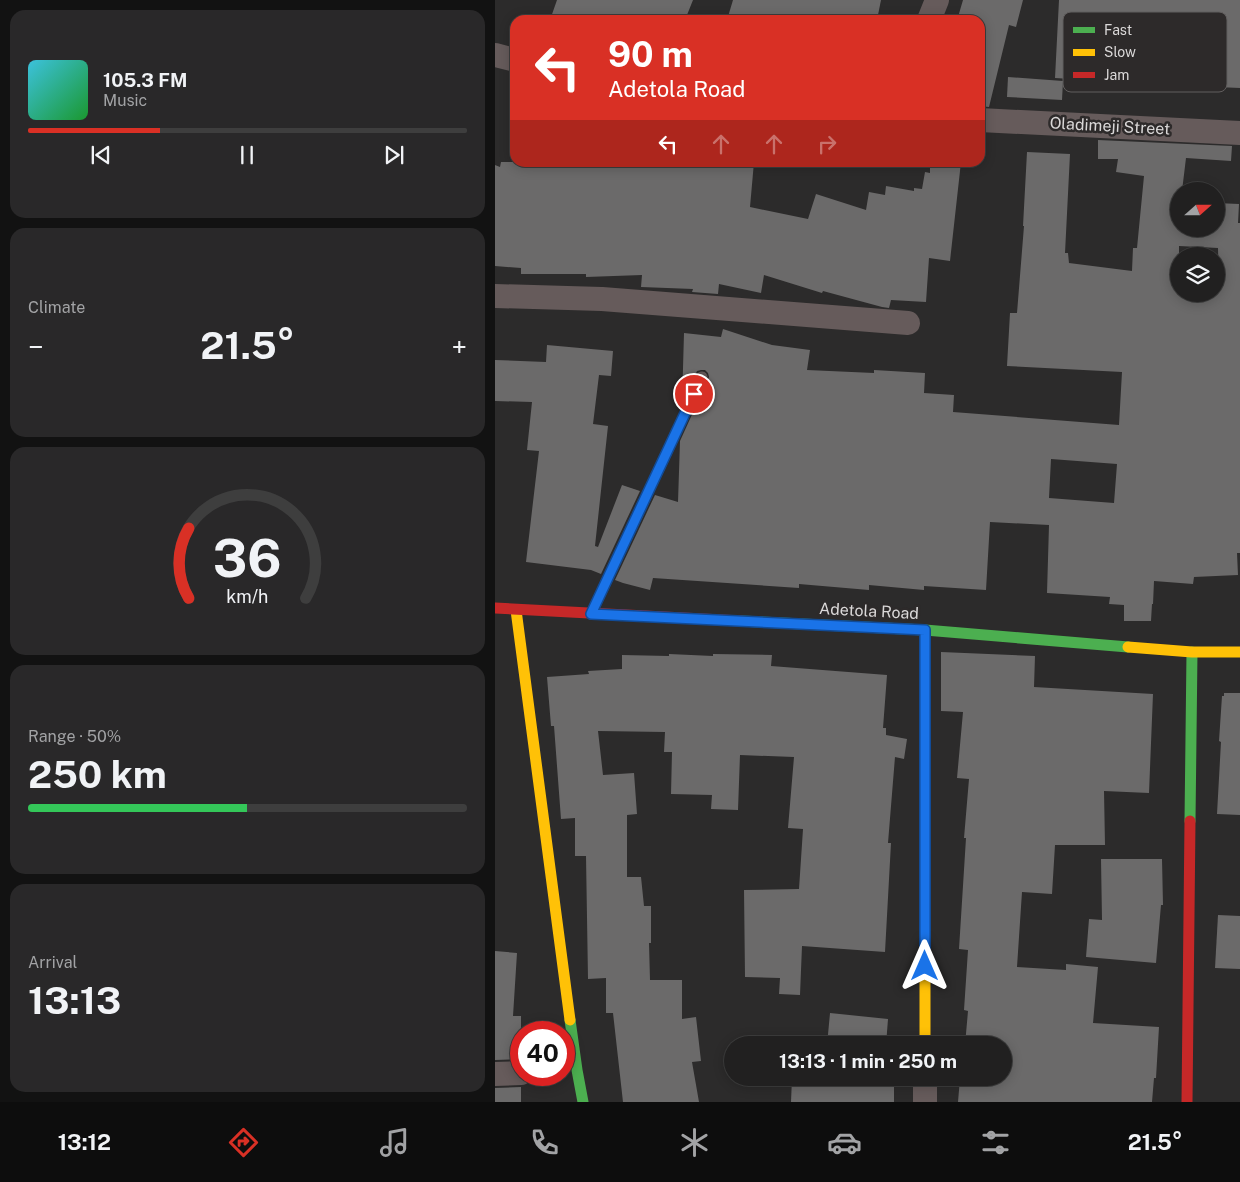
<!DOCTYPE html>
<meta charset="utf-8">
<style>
body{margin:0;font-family:"Public Sans",sans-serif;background:#292829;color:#f1f3f6;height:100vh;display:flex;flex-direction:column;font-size:19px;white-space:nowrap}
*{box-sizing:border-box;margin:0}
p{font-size:16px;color:#a2a3a5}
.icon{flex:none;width:28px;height:28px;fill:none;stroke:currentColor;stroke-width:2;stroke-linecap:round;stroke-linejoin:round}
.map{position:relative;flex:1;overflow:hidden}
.sheet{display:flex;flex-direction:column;gap:10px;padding:10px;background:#121212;width:495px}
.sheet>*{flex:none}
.guide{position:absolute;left:15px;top:15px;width:475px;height:152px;border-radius:15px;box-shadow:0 2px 12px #0003,0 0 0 1px #3e3e3e;background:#d93025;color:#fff;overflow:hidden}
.needle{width:32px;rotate:69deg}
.controls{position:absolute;left:675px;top:182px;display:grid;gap:10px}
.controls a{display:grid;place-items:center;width:55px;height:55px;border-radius:50%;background:#212020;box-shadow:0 2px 12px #0003,0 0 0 1px #3e3e3e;font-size:25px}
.speed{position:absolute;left:15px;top:1021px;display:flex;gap:10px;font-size:25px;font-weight:700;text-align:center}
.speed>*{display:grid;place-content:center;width:65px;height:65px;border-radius:50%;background:#212020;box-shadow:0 2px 12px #0003,0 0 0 1px #3e3e3e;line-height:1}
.speed .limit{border:8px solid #d22;background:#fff;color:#111}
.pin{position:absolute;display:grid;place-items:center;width:42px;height:42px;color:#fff;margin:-21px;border:2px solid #fff;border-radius:50%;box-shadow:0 1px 5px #0007}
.me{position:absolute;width:55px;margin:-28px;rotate:0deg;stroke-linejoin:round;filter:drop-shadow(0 0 4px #0008)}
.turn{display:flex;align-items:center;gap:18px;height:105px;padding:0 15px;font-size:22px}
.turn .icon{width:65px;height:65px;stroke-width:2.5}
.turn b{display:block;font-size:35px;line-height:42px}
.lanes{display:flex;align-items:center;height:48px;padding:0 15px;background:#0003;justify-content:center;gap:25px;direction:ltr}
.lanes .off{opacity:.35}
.big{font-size:38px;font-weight:700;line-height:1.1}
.sheet .tile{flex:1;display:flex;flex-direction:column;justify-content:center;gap:8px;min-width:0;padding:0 18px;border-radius:15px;background:#292829}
.sheet .dial{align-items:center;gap:0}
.dial svg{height:130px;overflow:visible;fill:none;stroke:#3e3e3e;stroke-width:7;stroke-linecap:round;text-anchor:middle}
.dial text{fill:#f1f3f6;stroke:none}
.song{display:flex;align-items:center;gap:15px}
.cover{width:60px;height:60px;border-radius:8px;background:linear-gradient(135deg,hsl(190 70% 55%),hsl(130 70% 35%))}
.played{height:5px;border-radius:2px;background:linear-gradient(90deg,#d93025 30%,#3e3e3e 30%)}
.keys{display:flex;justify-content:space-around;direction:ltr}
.heat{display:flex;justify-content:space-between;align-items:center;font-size:28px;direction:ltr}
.charge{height:8px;border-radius:4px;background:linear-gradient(90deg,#34c759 50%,#3e3e3e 0)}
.trip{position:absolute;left:229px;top:1036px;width:288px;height:50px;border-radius:25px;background:#212020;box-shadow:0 2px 12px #0003,0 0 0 1px #3e3e3e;font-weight:700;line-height:50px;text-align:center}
.tab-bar{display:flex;height:80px;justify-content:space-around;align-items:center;background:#0d0d0d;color:#a2a3a5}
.tab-bar .icon{width:35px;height:35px}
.tab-bar .on{color:#d93025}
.tab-bar b{font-size:22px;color:#f1f3f6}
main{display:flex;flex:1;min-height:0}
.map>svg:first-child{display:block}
.building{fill:#6b6a6a;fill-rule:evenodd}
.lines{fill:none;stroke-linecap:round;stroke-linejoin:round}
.lane{stroke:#665b5b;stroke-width:11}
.street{stroke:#665b5b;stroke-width:24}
.fast{stroke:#4caf50;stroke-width:11}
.slow{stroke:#ffc107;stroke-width:11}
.jam{stroke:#c62828;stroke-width:11}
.route-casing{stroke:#114b97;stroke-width:12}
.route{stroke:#1a73e8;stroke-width:9}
.labels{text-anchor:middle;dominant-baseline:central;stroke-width:5;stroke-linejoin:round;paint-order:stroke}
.street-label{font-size:16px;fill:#dad8d8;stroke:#2d2a2a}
.key{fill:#2d2a2a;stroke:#615e5e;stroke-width:1}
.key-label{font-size:14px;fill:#dad8d8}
</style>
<main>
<section class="sheet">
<div class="tile">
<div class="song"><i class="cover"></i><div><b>105.3 FM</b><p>Music</p></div></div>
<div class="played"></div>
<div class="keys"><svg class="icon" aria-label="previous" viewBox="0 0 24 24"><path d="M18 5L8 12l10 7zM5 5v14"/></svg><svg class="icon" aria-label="pause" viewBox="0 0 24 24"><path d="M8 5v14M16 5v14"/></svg><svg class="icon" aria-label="next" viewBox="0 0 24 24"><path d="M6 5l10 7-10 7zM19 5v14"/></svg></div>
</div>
<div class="tile"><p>Climate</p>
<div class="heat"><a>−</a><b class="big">21.5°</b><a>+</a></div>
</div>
<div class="tile dial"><svg viewBox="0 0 100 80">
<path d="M14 69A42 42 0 1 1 86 69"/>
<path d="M14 69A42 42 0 0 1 14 26" stroke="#d93025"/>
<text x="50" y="56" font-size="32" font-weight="700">36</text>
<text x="50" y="72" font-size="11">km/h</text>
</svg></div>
<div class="tile"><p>Range · 50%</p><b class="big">250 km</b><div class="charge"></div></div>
<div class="tile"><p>Arrival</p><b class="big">13:13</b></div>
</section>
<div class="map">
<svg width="745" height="1102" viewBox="0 0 745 1102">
<rect width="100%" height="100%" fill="#2c2b2b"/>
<g class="building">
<path d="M 62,0 L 198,0 L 190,20 L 55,20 Z"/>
<path d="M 238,0 L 386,0 L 382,20 L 232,20 Z"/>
<path d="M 468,0 L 528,0 L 521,27 L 514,25 L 494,107 L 485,106 L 485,46 L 490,25 L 485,23 L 485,20 L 473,20 L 463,17 Z"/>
<path d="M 564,0 L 745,0 L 745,88 L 699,86 L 699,80 L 625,73 L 625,82 L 560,78 Z"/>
<path d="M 513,77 L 568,81 L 567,100 L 512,97 Z"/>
<path d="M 603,140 L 737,146 L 736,161 L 691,158 L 687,191 L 684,191 L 684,229 L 721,229 L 721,203 L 744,204 L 743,223 L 745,223 L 745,553 L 742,553 L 743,575 L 699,577 L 698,584 L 659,581 L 658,604 L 657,604 L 656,621 L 629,621 L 629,605 L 614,604 L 615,597 L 552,593 L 554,525 L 495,522 L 491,590 L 429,586 L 429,590 L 374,585 L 374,590 L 304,584 L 304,588 L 158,578 L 155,590 L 128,583 L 120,580 L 160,495 L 183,502 L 185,441 L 214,377 L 213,373 L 210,370 L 206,370 L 202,371 L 187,403 L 189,333 L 226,337 L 228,329 L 277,345 L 315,350 L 312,370 L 379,373 L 379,370 L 430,373 L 429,393 L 459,395 L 458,412 L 624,425 L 627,372 L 512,366 L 515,313 L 522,313 L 529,226 L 528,226 L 532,152 L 575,154 L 570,253 L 573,253 L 574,263 L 637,271 L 638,248 L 642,248 L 649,176 L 621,172 L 623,159 L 603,159 ZM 684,246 L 723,248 L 724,293 L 684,294 ZM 556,459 L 622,464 L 619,503 L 554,498 Z"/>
<path d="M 6,162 L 259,162 L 255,207 L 313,219 L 321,194 L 371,210 L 374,192 L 390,195 L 391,186 L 419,191 L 419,188 L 427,189 L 430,172 L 435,173 L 435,162 L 466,162 L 455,261 L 434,258 L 431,302 L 396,300 L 394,308 L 387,307 L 328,291 L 327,293 L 269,275 L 266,293 L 224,284 L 223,294 L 197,292 L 198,289 L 146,287 L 147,275 L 91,277 L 91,274 L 26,274 L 26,268 L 0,266 L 0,165 L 5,167 Z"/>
<path d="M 52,345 L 118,351 L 116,376 L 104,375 L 98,424 L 113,426 L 100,546 L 103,547 L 127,485 L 145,491 L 106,574 L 96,570 L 31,562 L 44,451 L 32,450 L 37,402 L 0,401 L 0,360 L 51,362 Z"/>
<path d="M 446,652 L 540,656 L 539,687 L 658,694 L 654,793 L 609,791 L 610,845 L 560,845 L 557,894 L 527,892 L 522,967 L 571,970 L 571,964 L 603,967 L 598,1023 L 664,1027 L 661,1078 L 659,1078 L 657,1102 L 463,1102 L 465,1078 L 508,1078 L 508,1045 L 470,1045 L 473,1011 L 469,1010 L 473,950 L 464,949 L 471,838 L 469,838 L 474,779 L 462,778 L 468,712 L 446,711 Z"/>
<path d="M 174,654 L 218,656 L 218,654 L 277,655 L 276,666 L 392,675 L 388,728 L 391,728 L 391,735 L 412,739 L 409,759 L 400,757 L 393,843 L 396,843 L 390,952 L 307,946 L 305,995 L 284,994 L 285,978 L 250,977 L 249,890 L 304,889 L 308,829 L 293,828 L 299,757 L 245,755 L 243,810 L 216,809 L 217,795 L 176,794 L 177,752 L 169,752 L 170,732 L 103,731 L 108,775 L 139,773 L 142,814 L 132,815 L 132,877 L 146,877 L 149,906 L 156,906 L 156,943 L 154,943 L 155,980 L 187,980 L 187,1019 L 201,1017 L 206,1061 L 197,1062 L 204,1102 L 128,1102 L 118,1013 L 111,1013 L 111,978 L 93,979 L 91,856 L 80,856 L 80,818 L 66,819 L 59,726 L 56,726 L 52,677 L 94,674 L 93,671 L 127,669 L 127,655 L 174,656 Z"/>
<path d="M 729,693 L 745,693 L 745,815 L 722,814 L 726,742 L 724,741 L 727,696 L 729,696 Z"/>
<path d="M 606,859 L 667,859 L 668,905 L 666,905 L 661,963 L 591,957 L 594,919 L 607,920 Z"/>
<path d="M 723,915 L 745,916 L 745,969 L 720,968 Z"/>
<path d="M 0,951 L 22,953 L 18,1016 L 26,1016 L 26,1059 L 0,1060 Z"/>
<path d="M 335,1013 L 393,1019 L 391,1045 L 332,1045 Z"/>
<path d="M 297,1078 L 399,1078 L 399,1102 L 296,1102 Z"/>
<path d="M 26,1087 L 26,1102 L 0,1102 L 0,1088 Z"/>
</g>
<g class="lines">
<path class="lane" d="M 97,612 L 207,377"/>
<g class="street">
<path d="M 434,20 L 442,0"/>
<path d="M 0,55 L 20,60"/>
<path d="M 485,120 L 745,133"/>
<path d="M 0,296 L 107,299 L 413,323"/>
<path d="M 0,1074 L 26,1073"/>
<path d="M 430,1078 L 430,1102"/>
</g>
<g class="fast">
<path d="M 246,621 L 430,630 L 633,647"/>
<path d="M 430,630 L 430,856"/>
<path d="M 695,821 L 697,652"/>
<path d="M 75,1020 L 82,1070 L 88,1102"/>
</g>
<g class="slow">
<path d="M 21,610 L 75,1020"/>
<path d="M 633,647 L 697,652 L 745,652"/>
<path d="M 430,856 L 430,1045"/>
</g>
<g class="jam">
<path d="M 0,608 L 246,621"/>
<path d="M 692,1102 L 695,821"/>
</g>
</g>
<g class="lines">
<g class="route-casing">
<path id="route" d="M 199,394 L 96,614 L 430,630 L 430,966"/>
</g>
<use href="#route" class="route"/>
</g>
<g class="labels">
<g class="street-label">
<text transform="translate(615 126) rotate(3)">Oladimeji Street</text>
<text transform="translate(374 611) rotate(3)">Adetola Road</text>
</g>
</g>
<rect x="568" y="12" width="164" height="80" rx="8" class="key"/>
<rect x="578" y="27" width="22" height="6" fill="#4caf50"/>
<rect x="578" y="49" width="22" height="7" fill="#ffc107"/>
<rect x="578" y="72" width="22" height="6" fill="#c62828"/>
<g class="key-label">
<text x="609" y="35">Fast</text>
<text x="609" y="57">Slow</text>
<text x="609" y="80">Jam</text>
</g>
</svg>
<div class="controls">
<a><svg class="needle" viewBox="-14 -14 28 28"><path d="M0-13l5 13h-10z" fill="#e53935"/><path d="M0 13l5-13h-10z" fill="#a2a3a5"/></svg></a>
<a><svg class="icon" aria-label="layers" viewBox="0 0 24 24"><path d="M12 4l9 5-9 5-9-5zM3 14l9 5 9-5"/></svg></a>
</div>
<div class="speed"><div class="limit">40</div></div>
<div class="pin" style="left:199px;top:394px;background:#d93025"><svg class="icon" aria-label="arrive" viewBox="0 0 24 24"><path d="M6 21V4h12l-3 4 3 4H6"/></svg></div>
<svg class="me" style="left:430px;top:966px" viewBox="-20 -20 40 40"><path d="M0-17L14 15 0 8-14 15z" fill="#1a73e8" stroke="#fff" stroke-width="4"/></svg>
<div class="trip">13:13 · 1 min · 250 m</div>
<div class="guide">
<div class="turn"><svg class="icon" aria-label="left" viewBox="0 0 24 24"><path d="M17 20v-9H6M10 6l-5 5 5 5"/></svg><div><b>90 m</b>Adetola Road</div></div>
<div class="lanes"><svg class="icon" aria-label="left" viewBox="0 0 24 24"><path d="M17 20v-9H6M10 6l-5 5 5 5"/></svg><svg class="icon off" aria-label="ahead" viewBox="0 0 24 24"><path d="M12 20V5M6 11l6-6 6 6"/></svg><svg class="icon off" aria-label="ahead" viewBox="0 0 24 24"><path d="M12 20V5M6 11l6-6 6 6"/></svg><svg class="icon off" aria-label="right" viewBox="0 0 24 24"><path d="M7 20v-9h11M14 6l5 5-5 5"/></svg></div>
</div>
</div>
</main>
<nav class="tab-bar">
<b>13:12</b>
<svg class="icon on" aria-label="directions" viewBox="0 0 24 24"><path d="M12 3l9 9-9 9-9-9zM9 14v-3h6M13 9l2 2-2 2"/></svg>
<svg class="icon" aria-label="music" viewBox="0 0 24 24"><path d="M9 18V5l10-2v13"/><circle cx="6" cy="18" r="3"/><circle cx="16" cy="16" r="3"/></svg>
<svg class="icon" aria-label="phone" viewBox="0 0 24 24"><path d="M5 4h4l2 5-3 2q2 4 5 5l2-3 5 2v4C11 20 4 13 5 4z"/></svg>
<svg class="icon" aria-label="climate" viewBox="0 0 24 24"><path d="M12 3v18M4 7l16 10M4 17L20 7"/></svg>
<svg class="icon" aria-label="car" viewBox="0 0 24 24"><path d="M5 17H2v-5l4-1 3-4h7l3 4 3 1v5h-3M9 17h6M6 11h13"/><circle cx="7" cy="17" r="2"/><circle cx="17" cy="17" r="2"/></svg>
<svg class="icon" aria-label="filters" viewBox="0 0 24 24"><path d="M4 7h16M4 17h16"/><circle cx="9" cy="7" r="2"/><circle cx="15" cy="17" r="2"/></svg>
<b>21.5°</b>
</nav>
